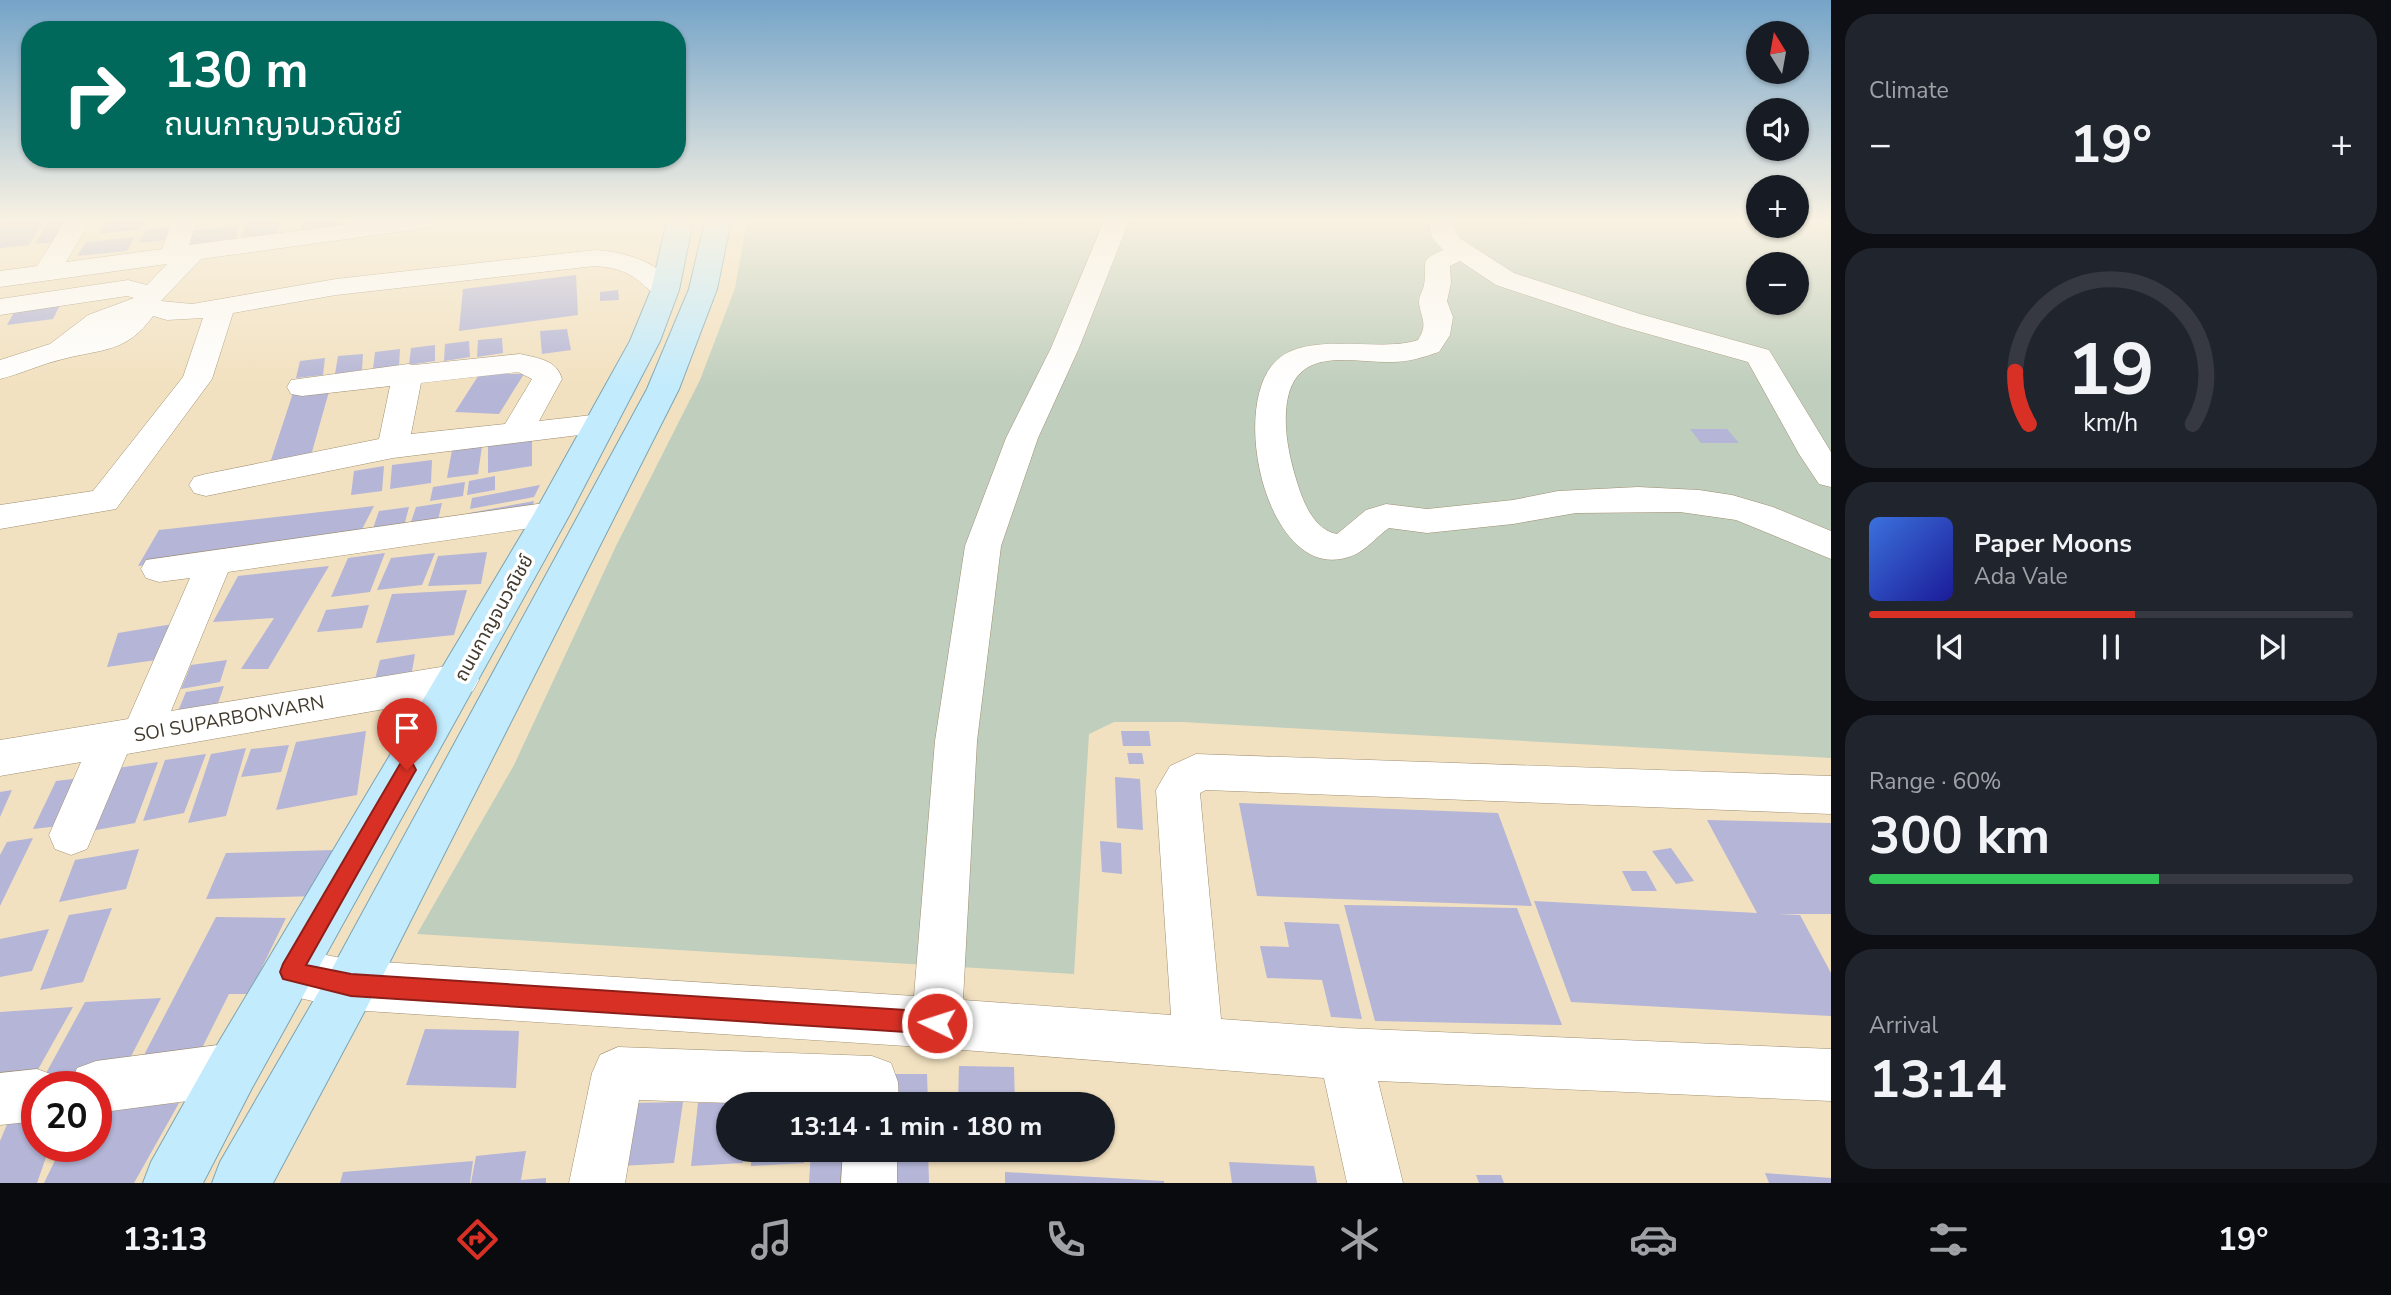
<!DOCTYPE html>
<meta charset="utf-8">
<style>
body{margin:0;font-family:"Nunito Sans","Noto Sans Thai",sans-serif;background:#20242c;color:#f1f3f6;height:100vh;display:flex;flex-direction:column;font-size:26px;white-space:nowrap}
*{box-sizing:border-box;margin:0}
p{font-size:23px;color:#9ea1a6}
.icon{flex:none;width:38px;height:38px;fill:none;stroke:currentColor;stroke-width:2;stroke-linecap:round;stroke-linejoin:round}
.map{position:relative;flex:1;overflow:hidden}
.drawer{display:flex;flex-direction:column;gap:14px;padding:14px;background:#0d0f14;width:560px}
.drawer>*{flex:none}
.guide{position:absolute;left:21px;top:21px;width:665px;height:147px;border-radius:28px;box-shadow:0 2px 5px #0004;background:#00695c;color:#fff;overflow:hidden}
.needle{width:46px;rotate:349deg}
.buttons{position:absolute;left:1746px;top:21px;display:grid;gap:14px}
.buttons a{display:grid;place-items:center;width:63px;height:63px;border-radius:50%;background:#171b24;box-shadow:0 2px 5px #0004;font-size:35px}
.speed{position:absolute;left:21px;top:1071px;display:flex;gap:14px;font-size:35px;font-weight:700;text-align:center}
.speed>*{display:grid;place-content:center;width:91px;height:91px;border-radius:50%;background:#171b24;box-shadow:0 2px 5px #0004;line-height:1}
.speed .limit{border:10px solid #d22;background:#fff;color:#111}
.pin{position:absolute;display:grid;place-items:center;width:60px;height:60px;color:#fff;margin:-72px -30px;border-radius:50% 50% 50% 0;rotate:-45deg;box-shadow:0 0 7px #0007}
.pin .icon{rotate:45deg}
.me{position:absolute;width:77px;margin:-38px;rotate:274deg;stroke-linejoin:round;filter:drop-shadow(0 0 5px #0008)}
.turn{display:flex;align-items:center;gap:24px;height:147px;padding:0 28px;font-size:32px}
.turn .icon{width:91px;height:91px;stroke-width:2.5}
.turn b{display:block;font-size:49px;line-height:60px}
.big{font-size:52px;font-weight:700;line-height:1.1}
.drawer .card{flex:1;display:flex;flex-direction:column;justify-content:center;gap:10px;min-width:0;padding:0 24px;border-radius:28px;background:#20242c}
.drawer .dial{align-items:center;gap:0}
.dial svg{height:182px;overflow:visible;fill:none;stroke:#363941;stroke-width:7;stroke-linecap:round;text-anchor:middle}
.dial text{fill:#f1f3f6;stroke:none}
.song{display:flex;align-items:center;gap:21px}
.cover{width:84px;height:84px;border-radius:10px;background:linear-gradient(135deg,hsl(220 70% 55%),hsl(240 70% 35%))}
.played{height:7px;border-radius:4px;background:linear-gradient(90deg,#d93025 55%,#363941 55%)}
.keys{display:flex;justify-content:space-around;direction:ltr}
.heat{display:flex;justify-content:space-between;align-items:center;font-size:38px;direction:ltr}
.charge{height:10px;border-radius:5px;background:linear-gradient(90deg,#34c759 60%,#363941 0)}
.trip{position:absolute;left:716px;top:1092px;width:399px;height:70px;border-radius:35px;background:#171b24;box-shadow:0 2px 5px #0004;font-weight:700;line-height:70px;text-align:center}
.menu{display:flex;height:112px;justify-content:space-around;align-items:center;background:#090b0e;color:#9ea1a6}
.menu .icon{width:49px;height:49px}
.menu .active{color:#d93025}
.menu b{font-size:32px;color:#f1f3f6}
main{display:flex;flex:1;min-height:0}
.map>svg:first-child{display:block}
.green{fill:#bfcebd;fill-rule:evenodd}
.building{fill:#b4b5d7}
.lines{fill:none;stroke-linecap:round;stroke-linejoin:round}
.minor-casing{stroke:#9f8f70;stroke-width:1}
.major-casing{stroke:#7ba4b3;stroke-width:2}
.minor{fill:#fff;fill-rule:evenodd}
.major{fill:#c2ebfd;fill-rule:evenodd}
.route{fill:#d93025;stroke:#8d1f18;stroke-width:2}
.labels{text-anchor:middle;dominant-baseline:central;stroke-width:7;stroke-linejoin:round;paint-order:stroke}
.street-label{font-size:19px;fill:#413a2d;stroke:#fff}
</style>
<main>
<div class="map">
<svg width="1831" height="1183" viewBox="0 0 1831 1183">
<rect width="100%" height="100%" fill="#f2e1c0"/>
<path class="green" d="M 747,221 L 1759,221 L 1759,226 L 1797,226 L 1797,221 L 1831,221 L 1831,758 L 1182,722 L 1114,722 L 1089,734 L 1074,974 L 417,934 L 514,765 L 616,546 L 700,380 L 735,288 ZM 1759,264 L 1797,264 L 1797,303 L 1759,303 Z"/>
<g class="building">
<path d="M 4,221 L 44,221 L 29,245 L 0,248 L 0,226 Z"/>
<path d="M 49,221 L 74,221 L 62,241 L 35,244 Z"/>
<path d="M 106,221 L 144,221 L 140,229 L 98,234 Z"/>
<path d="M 246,221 L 279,221 L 277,233 L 242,237 Z"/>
<path d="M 303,221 L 342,221 L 341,226 L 301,231 Z"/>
<path d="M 239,225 L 236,238 L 189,245 L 193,231 Z"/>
<path d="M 176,227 L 169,240 L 139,243 L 146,230 Z"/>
<path d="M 135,237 L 127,251 L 77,256 L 86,242 Z"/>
<path d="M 576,275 L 578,315 L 459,331 L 463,289 Z"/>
<path d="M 618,290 L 619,300 L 600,301 L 600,292 Z"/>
<path d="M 62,301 L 53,319 L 7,325 L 17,307 Z"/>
<path d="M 567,329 L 571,350 L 542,354 L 540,331 Z"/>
<path d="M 502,338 L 503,353 L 477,357 L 478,340 Z"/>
<path d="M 469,341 L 470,357 L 444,361 L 445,344 Z"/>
<path d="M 435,345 L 435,361 L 409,365 L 411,348 Z"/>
<path d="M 400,349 L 399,366 L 373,369 L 375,352 Z"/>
<path d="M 363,354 L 362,370 L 335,374 L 338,356 Z"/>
<path d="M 325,358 L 323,375 L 296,378 L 300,361 Z"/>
<path d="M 480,373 L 524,374 L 499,414 L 455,412 Z"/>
<path d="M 330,388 L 310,459 L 270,463 L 293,393 Z"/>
<path d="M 1690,429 L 1727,429 L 1739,443 L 1701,443 Z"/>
<path d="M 532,439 L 532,466 L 488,473 L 488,445 Z"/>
<path d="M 482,446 L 478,474 L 447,478 L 452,450 Z"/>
<path d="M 432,460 L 431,483 L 390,489 L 392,465 Z"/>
<path d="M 384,466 L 382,491 L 351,495 L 354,471 Z"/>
<path d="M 495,476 L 495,490 L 467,495 L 469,481 Z"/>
<path d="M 465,482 L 463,496 L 430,501 L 433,487 Z"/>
<path d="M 540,485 L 534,497 L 470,509 L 472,498 Z"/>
<path d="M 534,501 L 531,513 L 470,522 L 469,513 Z"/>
<path d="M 442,503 L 437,524 L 409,528 L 416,507 Z"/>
<path d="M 374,506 L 358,537 L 138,566 L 159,530 Z"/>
<path d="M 409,507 L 403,530 L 371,534 L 379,511 Z"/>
<path d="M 487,552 L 481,584 L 428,586 L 438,556 Z"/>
<path d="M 385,553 L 370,592 L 331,597 L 348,558 Z"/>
<path d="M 435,553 L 422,585 L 377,590 L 391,558 Z"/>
<path d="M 329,566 L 268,669 L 241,669 L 274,618 L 213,622 L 238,576 Z"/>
<path d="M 467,590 L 454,635 L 376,643 L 392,594 Z"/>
<path d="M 369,605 L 362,628 L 317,632 L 326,610 Z"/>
<path d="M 173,624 L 163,659 L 107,667 L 118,633 Z"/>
<path d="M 415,654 L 411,677 L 374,683 L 380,660 Z"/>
<path d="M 227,660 L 220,682 L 181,689 L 191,665 Z"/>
<path d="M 224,686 L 216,709 L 176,716 L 186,692 Z"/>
<path d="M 366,731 L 357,795 L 276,810 L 296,742 Z"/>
<path d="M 1121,731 L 1149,731 L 1151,746 L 1123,746 Z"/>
<path d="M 289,745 L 281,772 L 241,777 L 251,749 Z"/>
<path d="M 246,748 L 226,816 L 188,823 L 211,754 Z"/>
<path d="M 1127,753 L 1142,753 L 1144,764 L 1129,764 Z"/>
<path d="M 206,754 L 184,813 L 143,821 L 165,760 Z"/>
<path d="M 158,762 L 135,823 L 85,832 L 111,769 Z"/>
<path d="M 89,777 L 68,825 L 33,829 L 56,781 Z"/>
<path d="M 1115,777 L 1140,779 L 1143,830 L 1117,828 Z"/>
<path d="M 12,790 L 0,817 L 0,792 Z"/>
<path d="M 1239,803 L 1498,813 L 1532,906 L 1257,896 Z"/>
<path d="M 1707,820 L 1831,823 L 1831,914 L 1778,914 L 1800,915 L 1831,973 L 1831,1016 L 1571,1002 L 1534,901 L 1757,913 Z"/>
<path d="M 33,838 L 0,906 L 0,855 L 7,842 Z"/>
<path d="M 1100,841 L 1121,843 L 1122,874 L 1102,872 Z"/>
<path d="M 1671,848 L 1694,881 L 1676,884 L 1652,851 Z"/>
<path d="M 139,849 L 126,889 L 59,902 L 75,860 Z"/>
<path d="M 334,850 L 316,896 L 206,899 L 226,853 Z"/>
<path d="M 1622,871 L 1646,871 L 1657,891 L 1632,891 Z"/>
<path d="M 1344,905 L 1517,908 L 1562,1025 L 1375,1021 Z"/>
<path d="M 112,908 L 83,982 L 40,990 L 69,915 Z"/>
<path d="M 216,917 L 286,918 L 249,994 L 229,994 L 196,1060 L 144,1055 Z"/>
<path d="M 1284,922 L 1339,924 L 1362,1019 L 1331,1017 L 1322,980 L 1267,978 L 1260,946 L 1289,947 Z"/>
<path d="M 49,929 L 32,971 L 0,977 L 0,939 Z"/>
<path d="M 161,998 L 123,1072 L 45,1075 L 85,1002 Z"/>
<path d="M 73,1007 L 31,1082 L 0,1083 L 0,1012 Z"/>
<path d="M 425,1029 L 519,1031 L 516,1088 L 406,1085 Z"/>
<path d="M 959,1066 L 1014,1067 L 1015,1104 L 958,1104 Z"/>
<path d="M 887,1074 L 927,1074 L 928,1104 L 886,1104 Z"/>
<path d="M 683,1102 L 674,1163 L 621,1166 L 631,1103 Z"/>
<path d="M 728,1102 L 728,1150 L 745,1150 L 743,1163 L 691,1166 L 698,1103 Z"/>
<path d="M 179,1103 L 134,1183 L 44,1183 L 62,1146 L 96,1146 L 96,1108 Z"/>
<path d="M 37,1112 L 37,1146 L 50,1146 L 37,1183 L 0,1183 L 0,1141 L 11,1115 Z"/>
<path d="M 752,1150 L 805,1150 L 804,1163 L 751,1166 Z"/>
<path d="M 811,1150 L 846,1150 L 846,1183 L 809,1183 Z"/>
<path d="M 885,1150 L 928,1150 L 929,1183 L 884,1183 Z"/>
<path d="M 526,1151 L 521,1180 L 546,1178 L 546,1183 L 471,1183 L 476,1156 Z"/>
<path d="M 473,1161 L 470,1183 L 340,1183 L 343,1172 Z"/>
<path d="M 1229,1162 L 1314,1166 L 1317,1183 L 1232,1183 Z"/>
<path d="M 1005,1172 L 1164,1181 L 1164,1183 L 1005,1183 Z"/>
<path d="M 1765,1173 L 1831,1178 L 1831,1183 L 1769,1183 Z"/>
<path d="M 1476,1175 L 1501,1175 L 1504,1183 L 1479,1183 Z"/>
</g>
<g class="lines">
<g class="minor-casing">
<g id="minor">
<path d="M 65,221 L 90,221 L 66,262 L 162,249 L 172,221 L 197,221 L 189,245 L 370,221 L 439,221 L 436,226 L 427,228 L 201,259 L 161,301 L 192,304 L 336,279 L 595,250 C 627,252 659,262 679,290 L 675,296 C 654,301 648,286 632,276 C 620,269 609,267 595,266 L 336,295 L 233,313 L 212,379 L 116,509 L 0,529 L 0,505 L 93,491 L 183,377 L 203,318 L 167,320 L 153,316 C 127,353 101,349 63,359 C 41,364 21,374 0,379 L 0,360 L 50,344 L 88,315 L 134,298 L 127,296 L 0,315 L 0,299 L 128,280 L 147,285 L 167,264 L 0,287 L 0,271 L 37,266 Z"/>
<path d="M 1104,221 L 1129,221 L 1079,348 L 1038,438 L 1001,546 L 977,741 L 963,1000 L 1171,1015 L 1156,790 L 1170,766 L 1196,754 L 1831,776 L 1831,814 L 1206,790 L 1200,793 L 1221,1019 L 1345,1028 L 1831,1049 L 1831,1101 L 1378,1081 L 1403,1183 L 1347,1183 L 1324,1078 L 937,1048 L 351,1010 L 291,996 L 274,989 L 267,972 L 274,955 L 291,948 L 351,960 L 914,996 L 935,741 L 965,546 L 1006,438 L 1051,348 Z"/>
<path d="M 1428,221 L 1453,221 L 1457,235 L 1461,239 L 1514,273 L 1640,314 L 1769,350 L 1831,452 L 1831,487 L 1819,484 L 1799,454 L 1748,362 L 1620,326 L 1496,285 L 1460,261 L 1450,266 L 1451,283 L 1447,301 L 1453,317 L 1450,335 L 1439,352 C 1424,357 1409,362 1392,362 C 1352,363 1300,346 1288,397 C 1282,425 1289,456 1297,482 C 1303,502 1314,530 1337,534 L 1366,510 L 1386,504 L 1427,509 L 1513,500 L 1558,491 L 1638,487 L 1699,490 L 1732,495 L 1773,507 L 1831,531 L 1831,559 L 1736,520 L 1680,512 L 1576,513 L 1513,524 L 1427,533 L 1389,528 C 1372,540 1364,555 1341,559 C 1265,573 1228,402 1278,359 C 1311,331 1379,353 1418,340 C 1429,323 1420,317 1419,302 C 1419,296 1423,290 1424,285 C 1428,262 1417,261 1443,250 L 1432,238 Z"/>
<path d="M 520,354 C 538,358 557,360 562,379 L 539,421 L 601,414 L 612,417 L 617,424 L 612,431 L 393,458 L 206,496 L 194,493 L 189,485 L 194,477 L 206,474 L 379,439 L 390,386 L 302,396 L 291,394 L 287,387 L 291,380 L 408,364 L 414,365 ZM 518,372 L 532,379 L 505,424 L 411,434 L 421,383 Z"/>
<path d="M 552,502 L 564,505 L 569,514 L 564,523 L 228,572 L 171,711 L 459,664 L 473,669 L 479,680 L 473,691 L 459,696 L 127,754 L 87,849 L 71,855 L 55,849 L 49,835 L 81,762 L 0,776 L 0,740 L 128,719 L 190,578 L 159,582 L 146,578 L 141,569 L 146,560 Z"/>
<path d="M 233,1043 L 251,1051 L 259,1069 L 251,1087 L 233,1095 L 96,1113 L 96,1087 L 70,1087 L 77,1068 L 96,1061 Z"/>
<path d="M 618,1047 L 872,1056 L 891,1063 L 898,1082 L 899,1104 L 762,1104 L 639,1100 L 625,1183 L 569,1183 L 592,1073 L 600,1055 Z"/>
<path d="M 37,1069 L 56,1076 L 60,1087 L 37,1087 L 37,1121 L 0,1125 L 0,1073 Z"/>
<path d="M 843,1150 L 897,1150 L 897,1183 L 841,1183 Z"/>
</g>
</g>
<g class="major-casing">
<g id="major">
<path d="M 667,221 L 693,221 L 679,290 L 660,341 L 570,514 L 252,1088 L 203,1183 L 143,1183 L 151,1162 L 214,1050 L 535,512 L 630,341 L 651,290 Z"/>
<path d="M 705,221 L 731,221 L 717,289 L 679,389 L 369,1003 L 273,1183 L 212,1183 L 220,1162 L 333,967 L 647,389 L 689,289 Z"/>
</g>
</g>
<use href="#minor" class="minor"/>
<use href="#major" class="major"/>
</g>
<linearGradient id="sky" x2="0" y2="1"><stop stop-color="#75a4c8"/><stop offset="0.57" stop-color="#f9f2e3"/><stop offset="1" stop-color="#f9f2e3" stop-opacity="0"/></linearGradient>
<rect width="1831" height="387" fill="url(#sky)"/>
<path class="route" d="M 407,762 L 413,764 L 416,770 L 413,775 L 306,965 L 351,974 L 937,1012 L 945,1015 L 948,1023 L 945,1031 L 937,1034 L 351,996 L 283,979 L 280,972 L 283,964 L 400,764 Z"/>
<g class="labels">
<g class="street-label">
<text transform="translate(494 618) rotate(-61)">ถนนกาญจนวณิชย์</text>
<text transform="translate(229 719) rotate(-10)">SOI SUPARBONVARN</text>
</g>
</g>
</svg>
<div class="buttons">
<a><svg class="needle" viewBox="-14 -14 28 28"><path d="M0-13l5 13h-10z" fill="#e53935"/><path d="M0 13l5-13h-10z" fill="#9ea1a6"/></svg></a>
<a><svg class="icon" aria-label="sound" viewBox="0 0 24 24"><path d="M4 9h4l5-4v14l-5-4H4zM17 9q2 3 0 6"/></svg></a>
<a>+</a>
<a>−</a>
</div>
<div class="speed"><div class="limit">20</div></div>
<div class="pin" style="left:407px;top:770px;background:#d93025"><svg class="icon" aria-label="arrive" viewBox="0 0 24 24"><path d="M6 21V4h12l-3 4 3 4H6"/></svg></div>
<svg class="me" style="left:937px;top:1023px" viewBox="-20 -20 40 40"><circle r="17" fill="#d93025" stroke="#fff" stroke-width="3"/><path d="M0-11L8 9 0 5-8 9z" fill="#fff"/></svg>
<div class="trip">13:14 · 1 min · 180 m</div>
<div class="guide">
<div class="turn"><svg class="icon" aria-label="right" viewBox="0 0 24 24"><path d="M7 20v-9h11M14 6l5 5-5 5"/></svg><div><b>130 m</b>ถนนกาญจนวณิชย์</div></div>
</div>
</div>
<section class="drawer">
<div class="card"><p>Climate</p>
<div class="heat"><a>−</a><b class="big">19°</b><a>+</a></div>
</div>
<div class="card dial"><svg viewBox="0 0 100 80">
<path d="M14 69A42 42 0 1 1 86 69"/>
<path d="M14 69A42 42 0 0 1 8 46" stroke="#d93025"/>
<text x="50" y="56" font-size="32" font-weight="700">19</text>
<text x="50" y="72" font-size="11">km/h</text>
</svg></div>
<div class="card">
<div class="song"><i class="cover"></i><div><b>Paper Moons</b><p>Ada Vale</p></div></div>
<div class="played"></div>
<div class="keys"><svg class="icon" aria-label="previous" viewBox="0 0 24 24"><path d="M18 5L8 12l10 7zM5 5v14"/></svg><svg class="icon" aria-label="pause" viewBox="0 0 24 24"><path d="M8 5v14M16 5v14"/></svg><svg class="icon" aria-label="next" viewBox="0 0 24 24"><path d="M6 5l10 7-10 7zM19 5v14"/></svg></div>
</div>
<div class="card"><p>Range · 60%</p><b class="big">300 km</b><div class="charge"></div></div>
<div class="card"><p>Arrival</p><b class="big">13:14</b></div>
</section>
</main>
<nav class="menu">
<b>13:13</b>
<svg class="icon active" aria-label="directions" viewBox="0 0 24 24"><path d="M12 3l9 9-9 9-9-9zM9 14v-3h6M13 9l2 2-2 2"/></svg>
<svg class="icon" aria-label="music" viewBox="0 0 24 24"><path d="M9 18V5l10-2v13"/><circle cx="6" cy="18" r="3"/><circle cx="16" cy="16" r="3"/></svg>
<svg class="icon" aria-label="phone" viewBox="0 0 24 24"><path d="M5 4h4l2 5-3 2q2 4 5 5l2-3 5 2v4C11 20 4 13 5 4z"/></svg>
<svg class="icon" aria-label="climate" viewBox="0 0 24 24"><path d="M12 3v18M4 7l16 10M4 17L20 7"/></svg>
<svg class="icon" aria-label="car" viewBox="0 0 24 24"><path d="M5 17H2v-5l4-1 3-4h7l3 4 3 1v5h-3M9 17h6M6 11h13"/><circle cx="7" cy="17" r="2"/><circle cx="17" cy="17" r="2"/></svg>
<svg class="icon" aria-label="filters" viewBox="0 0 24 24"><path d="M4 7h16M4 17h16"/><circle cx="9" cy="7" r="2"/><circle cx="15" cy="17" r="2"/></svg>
<b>19°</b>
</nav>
